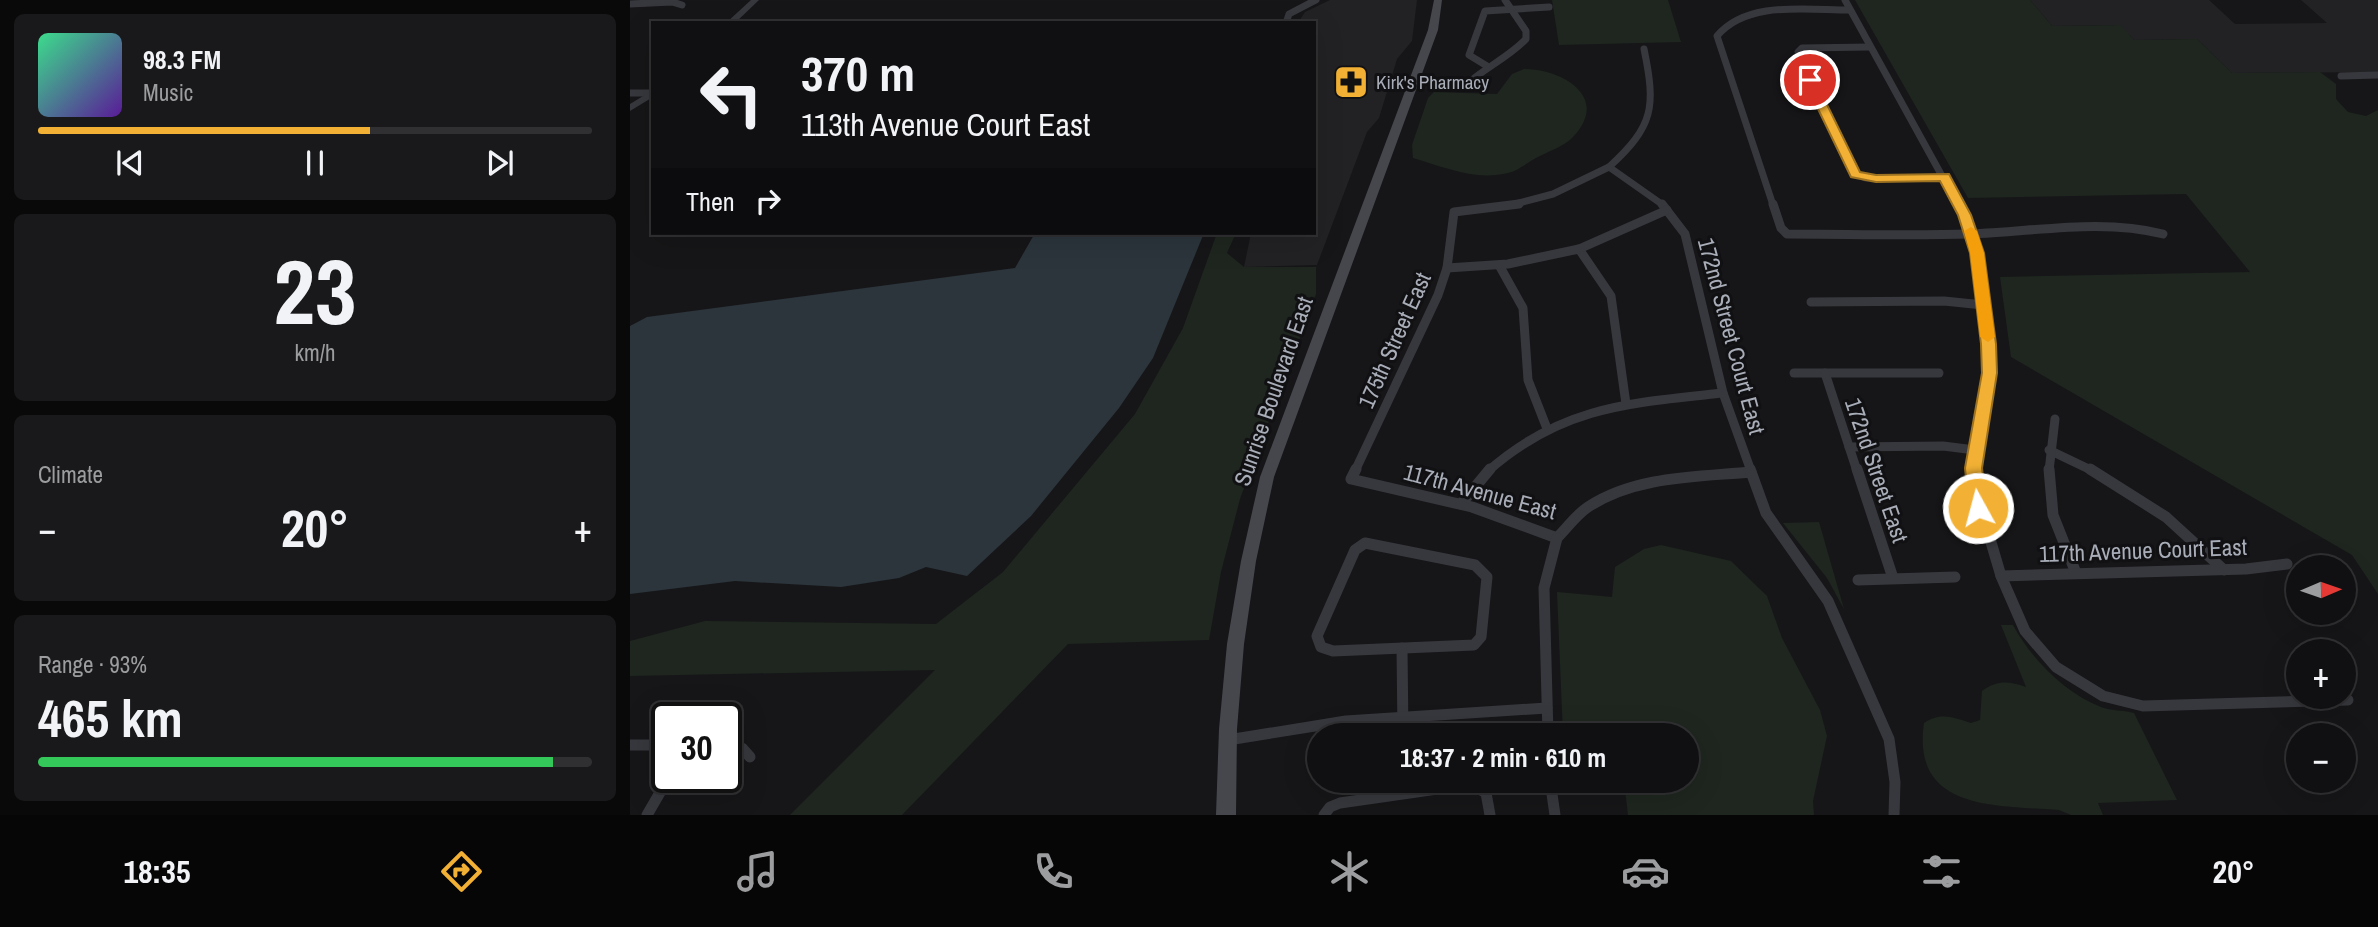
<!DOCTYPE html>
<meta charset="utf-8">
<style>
body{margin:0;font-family:"Archivo Narrow",sans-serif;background:#19191b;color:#f1f3f6;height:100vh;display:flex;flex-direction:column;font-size:26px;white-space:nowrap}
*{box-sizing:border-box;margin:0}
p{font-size:23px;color:#9c9d9f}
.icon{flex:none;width:38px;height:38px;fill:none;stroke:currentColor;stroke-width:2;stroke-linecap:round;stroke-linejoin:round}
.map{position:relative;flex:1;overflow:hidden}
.details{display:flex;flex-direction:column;gap:14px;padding:14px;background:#09090a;width:630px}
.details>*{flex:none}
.top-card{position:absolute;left:21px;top:21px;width:665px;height:214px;border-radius:0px;box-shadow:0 7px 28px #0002,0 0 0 2px #303032;background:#101012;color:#f1f3f6;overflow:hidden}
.needle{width:46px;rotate:88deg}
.buttons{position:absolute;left:1656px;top:555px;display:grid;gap:14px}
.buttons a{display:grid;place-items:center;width:70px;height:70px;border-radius:50%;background:#101012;box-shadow:0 7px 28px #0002,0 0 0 2px #303032;font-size:35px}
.speed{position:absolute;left:21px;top:702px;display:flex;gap:14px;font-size:35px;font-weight:700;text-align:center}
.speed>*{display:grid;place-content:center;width:91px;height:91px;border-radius:50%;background:#101012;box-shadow:0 7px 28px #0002,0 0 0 2px #303032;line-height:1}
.speed .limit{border:4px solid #111;border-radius:10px;background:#fff;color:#111}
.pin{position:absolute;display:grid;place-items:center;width:60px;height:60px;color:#fff;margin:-30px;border:4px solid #fff;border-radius:50%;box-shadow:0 2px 7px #0007}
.me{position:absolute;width:77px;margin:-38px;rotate:353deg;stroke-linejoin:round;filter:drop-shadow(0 0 5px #0008)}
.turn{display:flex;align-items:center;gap:24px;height:147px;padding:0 35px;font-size:32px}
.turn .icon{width:91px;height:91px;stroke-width:2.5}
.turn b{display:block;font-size:49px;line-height:60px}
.then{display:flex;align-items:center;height:66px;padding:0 35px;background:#0003;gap:14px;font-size:26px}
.big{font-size:52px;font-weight:700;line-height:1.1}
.details .tile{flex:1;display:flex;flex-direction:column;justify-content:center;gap:10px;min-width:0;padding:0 24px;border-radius:10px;background:#19191b}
.details .dial{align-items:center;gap:0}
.dial b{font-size:91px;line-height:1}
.song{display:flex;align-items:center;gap:21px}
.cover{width:84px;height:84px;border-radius:10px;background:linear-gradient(135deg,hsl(150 70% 55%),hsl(270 70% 35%))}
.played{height:7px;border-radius:4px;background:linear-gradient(90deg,#f2b134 60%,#303032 60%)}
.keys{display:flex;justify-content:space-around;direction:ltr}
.heat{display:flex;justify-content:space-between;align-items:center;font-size:38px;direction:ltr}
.charge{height:10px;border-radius:5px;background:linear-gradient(90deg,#34c759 93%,#303032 0)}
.trip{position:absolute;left:677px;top:723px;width:392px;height:70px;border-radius:35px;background:#101012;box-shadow:0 7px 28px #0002,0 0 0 2px #303032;font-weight:700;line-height:70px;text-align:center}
.tabs{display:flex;height:112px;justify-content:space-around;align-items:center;background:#060607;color:#9c9d9f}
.tabs .icon{width:49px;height:49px}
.tabs .selected{color:#f2b134}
.tabs b{font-size:32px;color:#f1f3f6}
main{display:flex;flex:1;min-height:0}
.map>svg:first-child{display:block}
.built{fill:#222225}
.green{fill:#1e261f}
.water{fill:#2c353c}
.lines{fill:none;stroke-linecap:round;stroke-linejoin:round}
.minor-far2{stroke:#37383d;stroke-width:7}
.minor-far1{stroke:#37383d;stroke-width:9}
.minor{stroke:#37383d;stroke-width:11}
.tertiary{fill:#37383d;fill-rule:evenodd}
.secondary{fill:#45474d;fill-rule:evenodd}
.route{fill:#f2b134;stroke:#9d7322;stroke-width:2}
.slow{fill:#f59e0b}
.labels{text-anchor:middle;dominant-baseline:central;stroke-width:6;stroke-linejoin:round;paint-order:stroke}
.far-poi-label{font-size:19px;fill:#a8adb8;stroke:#111113;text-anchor:start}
.street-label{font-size:23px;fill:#a8adb8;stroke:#111113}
</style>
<main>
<section class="details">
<div class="tile">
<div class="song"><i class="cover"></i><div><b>98.3 FM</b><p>Music</p></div></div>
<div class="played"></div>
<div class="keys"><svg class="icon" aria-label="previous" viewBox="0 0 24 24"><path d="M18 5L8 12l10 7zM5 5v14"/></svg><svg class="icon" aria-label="pause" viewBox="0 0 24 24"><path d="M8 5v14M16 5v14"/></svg><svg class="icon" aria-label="next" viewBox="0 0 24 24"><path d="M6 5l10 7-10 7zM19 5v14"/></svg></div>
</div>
<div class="tile dial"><b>23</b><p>km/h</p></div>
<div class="tile"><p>Climate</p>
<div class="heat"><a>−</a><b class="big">20°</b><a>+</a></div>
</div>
<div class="tile"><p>Range · 93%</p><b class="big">465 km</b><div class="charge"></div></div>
</section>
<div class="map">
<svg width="1748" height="815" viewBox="0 0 1748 815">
<rect width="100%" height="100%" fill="#161618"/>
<g class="built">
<path d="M 700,0 L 787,0 L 782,41 L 767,59 L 749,118 L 737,132 L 687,265 L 614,267 L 621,233 L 684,233 L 684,23 L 668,23 L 675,12 Z"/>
<path d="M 1400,0 L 1579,0 L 1605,24 L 1697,23 L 1671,0 L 1748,0 L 1748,72 L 1602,73 L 1567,39 L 1504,40 L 1490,25 L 1422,26 Z"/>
</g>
<g class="green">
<path d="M 922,0 L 1038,0 L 1051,42 L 929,45 Z"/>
<path d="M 1225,0 L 1400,0 L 1422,26 L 1491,25 L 1504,40 L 1567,39 L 1602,73 L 1690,72 L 1706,84 L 1706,99 L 1718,112 L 1736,116 L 1748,110 L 1748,594 L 1722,555 L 1381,357 L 1370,277 L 1620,272 L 1556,194 L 1338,198 Z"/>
<path d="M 894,69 C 932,69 981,97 943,137 C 935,146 917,152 906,158 C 897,163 887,171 878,173 C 845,181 814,167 783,158 L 782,145 L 798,98 L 804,92 L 867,94 L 882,74 Z"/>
<path d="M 587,233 L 606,233 L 597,253 L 614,267 L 686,267 L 686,294 L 610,499 L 591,572 L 579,640 L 438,644 L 272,815 L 160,815 L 305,670 L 0,676 L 0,641 L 75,621 L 306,624 L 373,572 L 505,414 L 553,328 Z"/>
<path d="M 1189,522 L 1214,609 L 1197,578 L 1153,523 Z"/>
<path d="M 1031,545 L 1101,561 L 1137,596 L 1152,638 L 1190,710 L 1197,736 L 1183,801 L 1184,815 L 998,815 L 994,781 L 1057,780 L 1057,735 L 933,735 L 927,592 L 982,597 L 985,567 L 1014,549 Z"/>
<path d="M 1371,625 L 1383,625 C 1402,660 1435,693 1471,707 C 1481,711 1493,710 1504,713 L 1547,800 L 1468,803 L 1473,815 L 1441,815 L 1429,810 C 1368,805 1281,812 1294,723 C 1311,712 1322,717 1341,723 L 1350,720 L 1352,691 C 1368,680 1378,681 1396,687 Z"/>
</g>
<path class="water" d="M 405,233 L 574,233 L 523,358 L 489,408 L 401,516 L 337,576 L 296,567 L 269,578 L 211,587 L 105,581 L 0,594 L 0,326 L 17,317 L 385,268 Z"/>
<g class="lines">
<g class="minor-far2">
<path d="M 1215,0 L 1328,205"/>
<path d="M 0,4 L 42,2 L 52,5"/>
<path d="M 656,23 L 659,14 L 686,0"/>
<path d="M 1240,47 L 1172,48 L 1168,52 L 1222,171 L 1236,178 L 1314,177"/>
<path d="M 1014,49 C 1026,107 1024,126 979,167 L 1033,205"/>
<path d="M 857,66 L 839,55 L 855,11 L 919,7"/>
<path d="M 1711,76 L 1748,75"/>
<path d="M 837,84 C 856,67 879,57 896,39 L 896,31 L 875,0"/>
<path d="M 0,93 L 22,93"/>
<path d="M 881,205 L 923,194 L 979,167"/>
<path d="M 1143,205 L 1087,36 C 1117,0 1177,10 1220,10"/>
</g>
<g class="minor-far1">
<path d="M 1032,204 L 1055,234 L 1093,393 L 1121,471"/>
<path d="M 1143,204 L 1151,228 L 1157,234 C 1218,234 1279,236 1340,234 C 1404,232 1471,218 1533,234"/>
<path d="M 1327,204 L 1342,234 L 1359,344 L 1359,373 L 1345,450 L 1345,471"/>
<path d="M 949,249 L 981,296 L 996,404"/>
<path d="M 869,265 L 893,308 L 898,380 L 916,426"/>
<path d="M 817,268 L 878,264 L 949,249 L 1037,210"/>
<path d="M 1181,302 L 1314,301 L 1353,305"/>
<path d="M 1164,373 L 1309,373"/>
<path d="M 1195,373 L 1227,471"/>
<path d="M 1219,447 L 1313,446 L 1345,450"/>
<path d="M 1419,450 L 1463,471"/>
<path d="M 725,471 L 808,295 L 817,268 L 824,212 L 889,204"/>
<path d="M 858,471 C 932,406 1000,403 1093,393"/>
<path d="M 1419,471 L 1425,419"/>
</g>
<g class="minor">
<path d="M 726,469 L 721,479 L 842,507 L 927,538 C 937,528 946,515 958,507 C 1005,476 1066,477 1121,472"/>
<path d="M 1120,469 L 1136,513 L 1198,601 L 1259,739 L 1265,782 L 1264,815"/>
<path d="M 1227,469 L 1263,578"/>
<path d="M 1345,469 L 1345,488 L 1371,576 L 1395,631 L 1426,667 L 1473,696 L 1513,706 L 1718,700"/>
<path d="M 1419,469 L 1423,515 L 1446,573"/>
<path d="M 1460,469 L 1536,517 L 1594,570"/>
<path d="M 831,504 L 860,469"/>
<path d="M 735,543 L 845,565 L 857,577 L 851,637 L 844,645 L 703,651 L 691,647 L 687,636 L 725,550 Z"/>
<path d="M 1371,576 L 1616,569 L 1657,564"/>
<path d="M 1228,580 L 1325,577"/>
<path d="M 772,648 L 773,735"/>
<path d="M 918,735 L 914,588 L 927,538"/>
<path d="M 598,740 L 716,721 L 917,708"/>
<path d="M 96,744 L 112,748 L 120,757"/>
<path d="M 0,745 L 37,745"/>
<path d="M 920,780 L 925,815"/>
<path d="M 17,815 L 39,777"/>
<path d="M 694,815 L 700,807 L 710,803 L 842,784 L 856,793 L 860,815"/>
</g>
<g class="tertiary">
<path d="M 121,0 L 129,0 L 105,23 L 96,23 Z"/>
<path d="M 23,90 L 23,97 L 0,111 L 0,104 Z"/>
</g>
<path class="secondary" d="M 804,0 L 812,0 L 808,30 L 644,477 L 626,561 L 614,644 L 607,729 L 606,815 L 586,815 L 589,729 L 597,644 L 611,561 L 630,477 L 798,30 Z"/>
</g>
<path class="route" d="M 1176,77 L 1185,80 L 1230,172 L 1246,175 L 1319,174 L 1341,215 L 1354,253 L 1366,344 L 1367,373 L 1352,468 L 1357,508 L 1354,513 L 1342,513 L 1339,508 L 1335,468 L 1352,373 L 1351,344 L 1340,253 L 1328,215 L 1310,181 L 1246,182 L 1221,177 L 1174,80 Z"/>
<path class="slow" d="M 1341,227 L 1347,231 L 1354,253 L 1365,337 L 1358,342 L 1350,337 L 1340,253 L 1334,231 Z"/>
<defs>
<g id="pharmacy-square" transform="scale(1.75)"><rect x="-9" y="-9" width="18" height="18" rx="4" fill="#f2b134" stroke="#111113"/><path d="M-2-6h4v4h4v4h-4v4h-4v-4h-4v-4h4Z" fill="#111"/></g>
</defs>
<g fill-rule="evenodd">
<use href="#pharmacy-square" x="721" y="82"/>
</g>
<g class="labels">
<g class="far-poi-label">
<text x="746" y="82">Kirk's Pharmacy</text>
</g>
<g class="street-label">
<text transform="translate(1102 336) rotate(75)">172nd Street Court East</text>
<text transform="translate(764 340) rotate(-66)">175th Street East</text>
<text transform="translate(643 391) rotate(-71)">Sunrise Boulevard East</text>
<text transform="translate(1247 470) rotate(71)">172nd Street East</text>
<text transform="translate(850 491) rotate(15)">117th Avenue East</text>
<text transform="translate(1513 550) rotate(-2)">117th Avenue Court East</text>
</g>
</g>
</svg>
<div class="buttons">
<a><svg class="needle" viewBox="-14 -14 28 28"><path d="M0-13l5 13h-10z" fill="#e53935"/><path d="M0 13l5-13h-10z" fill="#9c9d9f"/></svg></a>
<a>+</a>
<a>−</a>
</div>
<div class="speed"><div class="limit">30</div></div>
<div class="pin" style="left:1180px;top:80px;background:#d93025"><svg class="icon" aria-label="arrive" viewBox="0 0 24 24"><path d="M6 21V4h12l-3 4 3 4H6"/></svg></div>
<svg class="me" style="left:1348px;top:508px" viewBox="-20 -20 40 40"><circle r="17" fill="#f2b134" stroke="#fff" stroke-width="3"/><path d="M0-11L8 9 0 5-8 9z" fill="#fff"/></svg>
<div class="trip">18:37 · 2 min · 610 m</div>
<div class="top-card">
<div class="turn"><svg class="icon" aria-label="left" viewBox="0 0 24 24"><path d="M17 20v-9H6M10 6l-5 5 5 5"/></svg><div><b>370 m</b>113th Avenue Court East</div></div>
<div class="then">Then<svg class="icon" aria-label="right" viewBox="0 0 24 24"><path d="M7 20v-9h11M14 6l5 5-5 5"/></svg></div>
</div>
</div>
</main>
<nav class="tabs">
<b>18:35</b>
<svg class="icon selected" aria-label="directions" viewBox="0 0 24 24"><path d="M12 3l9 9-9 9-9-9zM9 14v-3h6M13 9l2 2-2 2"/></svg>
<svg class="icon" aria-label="music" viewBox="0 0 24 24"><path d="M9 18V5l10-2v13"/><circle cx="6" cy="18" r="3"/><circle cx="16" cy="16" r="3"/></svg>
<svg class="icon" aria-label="phone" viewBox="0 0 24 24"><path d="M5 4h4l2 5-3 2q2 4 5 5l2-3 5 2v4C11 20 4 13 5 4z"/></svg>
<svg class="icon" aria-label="climate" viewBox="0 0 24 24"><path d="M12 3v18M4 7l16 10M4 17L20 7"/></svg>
<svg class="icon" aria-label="car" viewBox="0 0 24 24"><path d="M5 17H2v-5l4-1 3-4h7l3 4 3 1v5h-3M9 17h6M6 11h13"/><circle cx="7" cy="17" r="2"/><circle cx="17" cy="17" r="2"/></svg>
<svg class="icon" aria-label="filters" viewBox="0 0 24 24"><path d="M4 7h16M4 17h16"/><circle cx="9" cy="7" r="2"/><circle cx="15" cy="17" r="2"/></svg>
<b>20°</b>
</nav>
